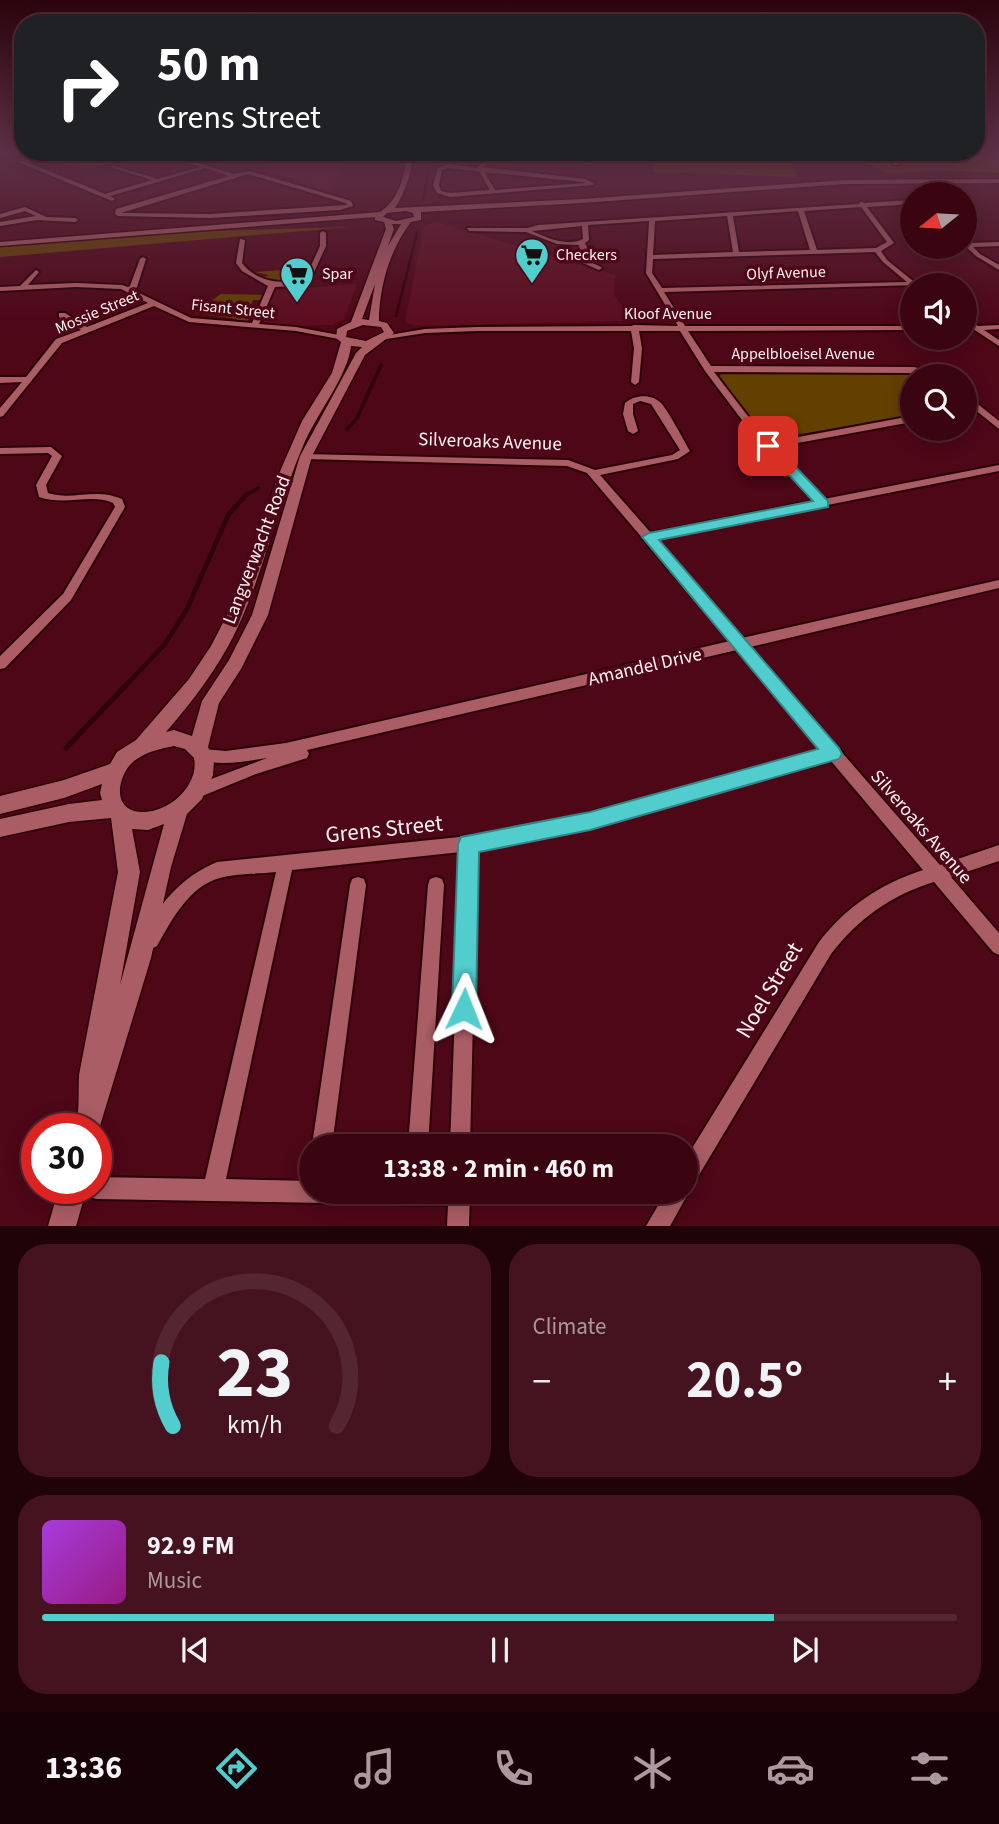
<!DOCTYPE html>
<meta charset="utf-8">
<style>
body{margin:0;font-family:"Source Sans 3",sans-serif;background:#45131f;color:#f1f3f6;height:100vh;display:flex;flex-direction:column;font-size:26px;white-space:nowrap}
*{box-sizing:border-box;margin:0}
p{font-size:23px;color:#ab999f}
.icon{flex:none;width:38px;height:38px;fill:none;stroke:currentColor;stroke-width:2;stroke-linecap:round;stroke-linejoin:round}
.map{position:relative;height:1226px;overflow:hidden}
.details{display:flex;flex-direction:column;gap:18px;padding:18px;background:#200309;flex:1}
.details>*{flex:none}
.hud{position:absolute;left:14px;top:14px;width:971px;height:147px;border-radius:28px;box-shadow:0 4px 18px #0003,0 0 0 2px #542631;background:#202124;color:#fff;overflow:hidden}
.needle{width:46px;rotate:252deg}
.controls{position:absolute;left:900px;top:182px;display:grid;gap:14px}
.controls a{display:grid;place-items:center;width:77px;height:77px;border-radius:50%;background:#3a0511;box-shadow:0 4px 18px #0003,0 0 0 2px #542631;font-size:35px}
.speed{position:absolute;left:21px;top:1113px;display:flex;gap:14px;font-size:35px;font-weight:700;text-align:center}
.speed>*{display:grid;place-content:center;width:91px;height:91px;border-radius:50%;background:#3a0511;box-shadow:0 4px 18px #0003,0 0 0 2px #542631;line-height:1}
.speed .limit{border:10px solid #d22;background:#fff;color:#111}
.pin{position:absolute;display:grid;place-items:center;width:60px;height:60px;color:#fff;margin:-30px;border-radius:14px;box-shadow:0 4px 10px #0006}
.me{position:absolute;width:77px;margin:-38px;rotate:2deg;stroke-linejoin:round;filter:drop-shadow(0 0 5px #0008)}
.turn{display:flex;align-items:center;gap:24px;height:147px;padding:0 28px;font-size:32px}
.turn .icon{width:91px;height:91px;stroke-width:2.5}
.turn b{display:block;font-size:49px;line-height:60px}
.big{font-size:52px;font-weight:700;line-height:1.1}
.details .tile{flex:1;display:flex;flex-direction:column;justify-content:center;gap:10px;min-width:0;padding:0 24px;border-radius:28px;background:#45131f}
.details .dial{align-items:center;gap:0}
.dial svg{height:182px;overflow:visible;fill:none;stroke:#542631;stroke-width:7;stroke-linecap:round;text-anchor:middle}
.dial text{fill:#f1f3f6;stroke:none}
.song{display:flex;align-items:center;gap:21px}
.cover{width:84px;height:84px;border-radius:10px;background:linear-gradient(135deg,hsl(280 70% 55%),hsl(310 70% 35%))}
.played{height:7px;border-radius:4px;background:linear-gradient(90deg,#52cdcd 80%,#542631 80%)}
.keys{display:flex;justify-content:space-around;direction:ltr}
.heat{display:flex;justify-content:space-between;align-items:center;font-size:38px;direction:ltr}
.details .tiles{flex:1;display:grid;gap:18px;grid-template-columns:1fr 1fr}
.tile:last-child{grid-column:span 2}
.trip{position:absolute;left:299px;top:1134px;width:399px;height:70px;border-radius:35px;background:#3a0511;box-shadow:0 4px 18px #0003,0 0 0 2px #542631;font-weight:700;line-height:70px;text-align:center}
.tab-bar{display:flex;height:112px;justify-content:space-around;align-items:center;background:#170207;color:#ab999f}
.tab-bar .icon{width:49px;height:49px}
.tab-bar .selected{color:#52cdcd}
.tab-bar b{font-size:32px;color:#f1f3f6}
.map>svg:first-child{display:block}
.built{fill:#5c0e1f}
.green{fill:#624000}
.lines{fill:none;stroke-linecap:round;stroke-linejoin:round}
.stream-far4{stroke:#2d0006;stroke-width:2}
.stream-far3{stroke:#2d0006;stroke-width:2.5}
.stream-far2{stroke:#2d0006;stroke-width:3.5}
.stream-far1{stroke:#2d0006;stroke-width:4.5}
.stream{stroke:#2d0006;stroke-width:5}
.minor-casing{stroke:#2b0005;stroke-width:4}
.tertiary-casing{stroke:#2b0005;stroke-width:3}
.minor{fill:#aa5d64;fill-rule:evenodd}
.tertiary{fill:#aa5d64;fill-rule:evenodd}
.route{fill:#52cdcd;stroke:#358585;stroke-width:2}
.labels{text-anchor:middle;dominant-baseline:central;stroke-width:7;stroke-linejoin:round;paint-order:stroke}
.far-poi-label{font-size:16px;fill:#faf1f1;stroke:#4e0717;text-anchor:start}
.far-street-label{font-size:16px;fill:#faf1f1;stroke:#4e0717}
.street-label{font-size:19px;fill:#faf1f1;stroke:#4e0717}
.near-street-label{font-size:23px;fill:#faf1f1;stroke:#4e0717}
</style>
<div class="map">
<svg width="999" height="1226" viewBox="0 0 999 1226">
<rect width="100%" height="100%" fill="#4e0717"/>
<g class="built">
<path d="M 305,152 L 371,152 L 372,156 L 372,162 L 343,162 L 331,191 L 254,168 Z"/>
<path d="M 436,222 L 615,275 L 614,295 L 632,321 L 415,326 L 405,322 L 424,226 Z"/>
<path d="M 357,284 L 344,319 L 332,325 L 287,326 L 262,322 L 275,290 Z"/>
</g>
<g class="green">
<path d="M 977,150 L 999,150 L 999,173 L 929,170 L 888,173 L 864,162 L 836,156 L 817,159 L 805,155 C 822,150 860,149 878,152 C 888,154 890,165 901,166 L 888,152 L 976,152 Z"/>
<path d="M 83,152 L 135,152 L 125,155 L 129,157 C 102,164 95,175 63,163 L 87,159 Z"/>
<path d="M 652,152 L 785,154 L 798,177 L 655,172 Z"/>
<path d="M 351,227 L 0,257 L 0,246 L 172,232 Z"/>
<path d="M 310,268 L 302,281 L 279,283 L 264,277 L 269,275 L 254,272 Z"/>
<path d="M 221,294 L 262,295 L 260,300 L 253,300 L 246,317 L 252,317 L 247,321 L 235,322 L 237,319 L 194,313 Z"/>
<path d="M 727,372 L 916,372 L 933,376 L 912,376 L 912,415 L 777,438 L 762,431 L 719,378 L 721,374 Z"/>
</g>
<g class="lines">
<g class="stream-far4">
<path d="M 423,199 L 432,152"/>
<path d="M 415,238 L 417,232"/>
</g>
<path class="stream-far3" d="M 396,316 L 416,237"/>
<g class="stream-far2">
<path d="M 347,429 L 357,418 L 381,365"/>
<path d="M 245,496 L 258,488"/>
</g>
<path class="stream-far1" d="M 129,682 L 165,644 L 187,609 L 228,515 L 247,494"/>
<path class="stream" d="M 66,748 L 131,680"/>
<g class="minor-casing">
<g id="minor">
<path d="M 66,152 L 78,152 L 27,162 L 105,194 L 152,180 L 111,167 L 111,165 L 158,179 L 200,167 L 156,152 L 164,152 L 234,174 L 250,171 L 351,201 L 353,206 L 340,210 L 210,218 L 118,216 L 115,214 L 116,209 L 229,176 L 205,168 L 110,196 L 115,199 L 112,201 L 18,162 ZM 248,174 L 346,203 L 347,205 L 210,214 L 121,213 Z"/>
<path d="M 252,152 L 274,155 L 297,152 L 274,159 Z"/>
<path d="M 494,152 L 512,152 L 587,160 L 594,159 L 596,152 L 601,152 L 598,161 L 587,164 L 498,154 L 482,167 L 585,179 L 593,183 L 593,185 L 450,197 L 437,193 L 433,185 L 438,168 L 448,164 L 477,168 ZM 448,168 L 479,171 L 490,190 L 450,193 L 441,191 L 439,185 L 442,170 ZM 484,172 L 584,182 L 585,183 L 495,190 Z"/>
<path d="M 882,152 L 887,152 L 899,165 L 895,165 Z"/>
<path d="M 912,200 L 912,204 L 867,207 L 894,243 L 881,251 L 887,260 L 918,285 L 664,292 L 685,326 L 912,326 L 912,330 L 688,331 L 711,366 L 914,367 L 942,374 L 943,376 L 929,376 L 914,373 L 714,372 L 754,424 L 771,442 L 912,416 L 912,422 L 776,447 L 824,499 L 999,465 L 999,471 L 656,539 L 742,638 L 999,580 L 999,588 L 750,647 L 940,865 L 999,845 L 999,861 L 951,877 L 999,933 L 999,955 L 993,952 L 934,882 C 891,895 858,919 831,954 L 693,1185 L 687,1188 L 689,1192 L 670,1226 L 646,1226 L 666,1192 L 686,1192 L 686,1158 L 819,942 C 846,907 880,884 923,870 L 831,761 L 550,837 L 477,850 L 470,1146 L 450,1146 L 461,852 L 292,870 L 226,1179 L 312,1181 L 312,1192 L 470,1192 L 469,1226 L 447,1226 L 448,1205 L 96,1199 L 88,1196 L 85,1188 L 96,1188 L 96,1177 L 205,1179 L 276,872 C 258,874 237,873 220,878 C 189,886 171,921 157,946 L 151,949 L 145,946 L 142,940 C 157,905 181,877 217,862 L 469,836 L 550,823 L 822,751 L 737,650 L 307,750 L 309,754 L 307,758 L 256,774 L 195,799 L 190,797 L 187,792 L 190,787 L 267,758 C 245,761 220,767 198,759 L 196,755 L 198,751 L 203,749 L 226,751 L 286,743 L 730,641 L 587,473 L 567,466 L 306,459 L 301,456 L 303,454 L 568,460 L 595,470 L 672,455 L 680,450 L 651,404 L 640,401 L 633,404 L 633,414 L 638,431 L 633,434 L 628,431 L 623,414 L 625,403 C 634,395 651,393 661,403 C 670,413 682,438 690,451 L 678,459 L 600,475 L 651,533 L 814,501 L 748,428 L 705,371 L 680,331 L 639,331 L 642,348 L 639,382 L 635,385 L 631,382 L 634,348 L 631,331 L 477,331 L 425,333 L 380,340 L 379,338 L 383,336 L 425,329 L 477,327 L 631,326 L 634,325 L 678,326 L 646,273 L 649,221 L 588,225 L 589,240 L 585,243 L 588,250 L 588,261 L 601,267 L 602,268 L 599,270 L 583,263 L 579,245 L 557,244 L 526,232 L 469,231 L 467,228 L 528,228 L 538,225 L 859,204 L 861,201 L 864,203 ZM 861,207 L 887,242 L 876,248 L 817,250 L 804,211 ZM 798,211 L 810,250 L 739,252 L 733,216 ZM 727,216 L 733,252 L 653,255 L 655,221 ZM 582,226 L 583,239 C 567,247 547,238 532,231 ZM 875,252 L 883,262 L 907,282 L 662,288 L 652,273 L 653,259 Z"/>
<path d="M 25,207 L 46,217 L 75,218 L 78,220 L 75,222 L 37,220 L 0,226 L 0,222 L 36,216 L 25,211 L 0,218 L 0,214 Z"/>
<path d="M 323,231 L 326,233 L 326,246 L 310,281 L 295,286 L 275,287 L 259,324 L 296,327 L 344,336 L 344,340 L 296,331 L 189,322 L 154,306 L 62,343 L 3,416 L 0,417 L 0,408 L 22,382 L 0,383 L 0,377 L 26,377 L 56,339 L 81,330 L 59,317 L 59,313 L 65,313 L 87,327 L 148,303 L 121,289 L 76,287 L 0,291 L 0,287 L 20,286 L 36,270 L 39,272 L 28,285 L 76,283 L 122,285 L 128,287 L 130,286 L 140,259 L 143,257 L 146,259 L 137,287 L 133,290 L 191,318 L 252,323 L 268,286 L 242,271 L 236,263 L 240,239 L 245,240 L 242,263 C 257,283 284,285 305,279 L 320,246 L 320,233 Z"/>
<path d="M 964,239 L 970,243 L 999,242 L 999,246 L 973,247 L 980,254 L 999,265 L 999,270 L 976,256 L 964,245 Z"/>
<path d="M 964,317 L 978,326 L 999,325 L 999,329 L 984,330 L 999,340 L 999,346 L 964,323 Z"/>
<path d="M 964,393 L 999,421 L 999,429 L 964,401 Z"/>
<path d="M 51,447 L 62,456 L 46,485 L 48,493 C 73,501 95,487 122,499 L 125,507 L 71,600 L 5,668 L 0,669 L 0,656 L 63,594 L 115,507 L 113,503 C 91,493 66,506 39,497 L 36,485 L 52,456 L 48,453 L 0,454 L 0,448 Z"/>
<path d="M 358,877 L 364,879 L 366,885 L 332,1146 L 312,1146 L 350,885 L 352,879 Z"/>
<path d="M 436,877 L 442,879 L 444,885 L 428,1146 L 408,1146 L 428,885 L 430,879 Z"/>
</g>
</g>
<g class="tertiary-casing">
<g id="tertiary">
<path d="M 407,152 L 413,152 C 412,172 406,191 395,208 L 582,199 L 844,180 L 999,179 L 999,183 L 844,184 L 582,203 L 421,212 L 421,220 L 411,222 C 390,249 379,287 379,321 L 387,323 L 394,333 L 365,355 L 312,456 L 268,615 L 241,669 L 219,703 L 208,747 L 214,761 L 213,775 L 202,799 L 187,814 L 171,867 L 151,958 L 96,1139 L 96,1129 L 75,1129 C 80,1112 78,1094 79,1075 L 118,872 L 111,818 L 69,822 L 0,837 L 0,819 L 69,804 L 102,800 L 100,793 L 102,784 L 64,798 L 0,814 L 0,796 L 64,780 L 110,764 L 117,752 L 136,740 L 189,679 L 211,646 L 227,615 L 281,469 L 302,421 L 332,373 L 341,342 L 336,338 L 337,329 L 351,322 L 386,229 L 384,222 L 375,220 L 375,217 L 0,246 L 0,242 L 380,212 C 399,200 405,175 407,152 ZM 406,211 L 413,213 L 414,217 L 396,221 L 383,217 L 387,213 ZM 392,224 L 401,224 L 388,246 L 394,229 ZM 375,284 L 369,320 L 362,319 ZM 363,325 L 381,327 L 384,332 L 366,341 L 346,337 L 347,331 ZM 351,346 L 362,347 L 356,353 L 300,456 L 252,615 L 229,660 L 202,701 L 192,736 L 174,730 L 166,732 C 193,701 218,668 236,631 C 264,572 277,507 303,446 C 315,416 348,376 351,346 ZM 174,746 L 185,749 L 194,758 C 200,788 163,818 134,811 C 111,804 120,772 134,761 C 146,752 159,749 174,746 ZM 164,824 L 120,985 L 140,872 L 132,829 L 148,830 Z"/>
<path d="M 59,1188 L 87,1188 L 76,1226 L 48,1226 Z"/>
</g>
</g>
<use href="#minor" class="minor"/>
<use href="#tertiary" class="tertiary"/>
</g>
<linearGradient id="sky" x2="0" y2="1"><stop stop-color="#2b040d"/><stop offset="0.47" stop-color="#5d3147"/><stop offset="1" stop-color="#5d3147" stop-opacity="0"/></linearGradient>
<rect width="999" height="321" fill="url(#sky)"/>
<path class="route" d="M 768,442 L 773,443 L 828,501 L 828,507 L 659,540 L 839,748 L 842,754 L 839,759 L 590,830 L 479,852 L 476,1009 L 472,1017 L 464,1021 L 455,1017 L 452,1009 L 458,844 L 461,837 L 590,812 L 818,749 L 642,537 L 649,533 L 813,501 L 764,448 L 762,446 Z"/>
<defs>
<g id="supermarket-pin" transform="scale(1.75)"><path d="M0 17L-7.5 6A9.5 9.5 0 1 1 7.5 6Z" fill="#52cdcd" stroke="#4e0717"/><path d="M-6-5.5h2.5l.6 2H6L4.5 2H-2.5L-4.4-4H-6ZM-1.5 3.2a1.3 1.3 0 1 0 .1 0ZM3 3.2a1.3 1.3 0 1 0 .1 0Z" fill="#111"/></g>
</defs>
<g fill-rule="evenodd">
<use href="#supermarket-pin" x="532" y="255"/>
<use href="#supermarket-pin" x="297" y="274"/>
</g>
<g class="labels">
<g class="far-poi-label">
<text x="556" y="255">Checkers</text>
<text x="322" y="274">Spar</text>
</g>
<g class="far-street-label">
<text transform="translate(786 273) rotate(-2)">Olyf Avenue</text>
<text transform="translate(233 309) rotate(6)">Fisant Street</text>
<text transform="translate(97 312) rotate(-23)">Mossie Street</text>
<text x="668" y="314">Kloof Avenue</text>
<text x="803" y="354">Appelbloeisel Avenue</text>
</g>
<g class="street-label">
<text transform="translate(490 442) rotate(2)">Silveroaks Avenue</text>
<text transform="translate(257 550) rotate(-69)">Langverwacht Road</text>
<text transform="translate(645 667) rotate(-13)">Amandel Drive</text>
<text transform="translate(921 827) rotate(49)">Silveroaks Avenue</text>
</g>
<g class="near-street-label">
<text transform="translate(384 829) rotate(-6)">Grens Street</text>
<text transform="translate(769 990) rotate(-59)">Noel Street</text>
</g>
</g>
</svg>
<div class="controls">
<a><svg class="needle" viewBox="-14 -14 28 28"><path d="M0-13l5 13h-10z" fill="#e53935"/><path d="M0 13l5-13h-10z" fill="#ab999f"/></svg></a>
<a><svg class="icon" aria-label="sound" viewBox="0 0 24 24"><path d="M4 9h4l5-4v14l-5-4H4zM17 9q2 3 0 6"/></svg></a>
<a><svg class="icon" aria-label="search" viewBox="0 0 24 24"><circle cx="10" cy="10" r="6"/><path d="M15 15l6 6"/></svg></a>
</div>
<div class="speed"><div class="limit">30</div></div>
<div class="pin" style="left:768px;top:446px;background:#d93025"><svg class="icon" aria-label="arrive" viewBox="0 0 24 24"><path d="M6 21V4h12l-3 4 3 4H6"/></svg></div>
<svg class="me" style="left:464px;top:1009px" viewBox="-20 -20 40 40"><path d="M0-17L14 15 0 8-14 15z" fill="#52cdcd" stroke="#fff" stroke-width="4"/></svg>
<div class="trip">13:38 · 2 min · 460 m</div>
<div class="hud">
<div class="turn"><svg class="icon" aria-label="right" viewBox="0 0 24 24"><path d="M7 20v-9h11M14 6l5 5-5 5"/></svg><div><b>50 m</b>Grens Street</div></div>
</div>
</div>
<section class="details">
<div class="tiles">
<div class="tile dial"><svg viewBox="0 0 100 80">
<path d="M14 69A42 42 0 1 1 86 69"/>
<path d="M14 69A42 42 0 0 1 9 41" stroke="#52cdcd"/>
<text x="50" y="56" font-size="32" font-weight="700">23</text>
<text x="50" y="72" font-size="11">km/h</text>
</svg></div>
<div class="tile"><p>Climate</p>
<div class="heat"><a>−</a><b class="big">20.5°</b><a>+</a></div>
</div>
<div class="tile">
<div class="song"><i class="cover"></i><div><b>92.9 FM</b><p>Music</p></div></div>
<div class="played"></div>
<div class="keys"><svg class="icon" aria-label="previous" viewBox="0 0 24 24"><path d="M18 5L8 12l10 7zM5 5v14"/></svg><svg class="icon" aria-label="pause" viewBox="0 0 24 24"><path d="M8 5v14M16 5v14"/></svg><svg class="icon" aria-label="next" viewBox="0 0 24 24"><path d="M6 5l10 7-10 7zM19 5v14"/></svg></div>
</div>
</div>
</section>
<nav class="tab-bar">
<b>13:36</b>
<svg class="icon selected" aria-label="directions" viewBox="0 0 24 24"><path d="M12 3l9 9-9 9-9-9zM9 14v-3h6M13 9l2 2-2 2"/></svg>
<svg class="icon" aria-label="music" viewBox="0 0 24 24"><path d="M9 18V5l10-2v13"/><circle cx="6" cy="18" r="3"/><circle cx="16" cy="16" r="3"/></svg>
<svg class="icon" aria-label="phone" viewBox="0 0 24 24"><path d="M5 4h4l2 5-3 2q2 4 5 5l2-3 5 2v4C11 20 4 13 5 4z"/></svg>
<svg class="icon" aria-label="climate" viewBox="0 0 24 24"><path d="M12 3v18M4 7l16 10M4 17L20 7"/></svg>
<svg class="icon" aria-label="car" viewBox="0 0 24 24"><path d="M5 17H2v-5l4-1 3-4h7l3 4 3 1v5h-3M9 17h6M6 11h13"/><circle cx="7" cy="17" r="2"/><circle cx="17" cy="17" r="2"/></svg>
<svg class="icon" aria-label="filters" viewBox="0 0 24 24"><path d="M4 7h16M4 17h16"/><circle cx="9" cy="7" r="2"/><circle cx="15" cy="17" r="2"/></svg>
</nav>
